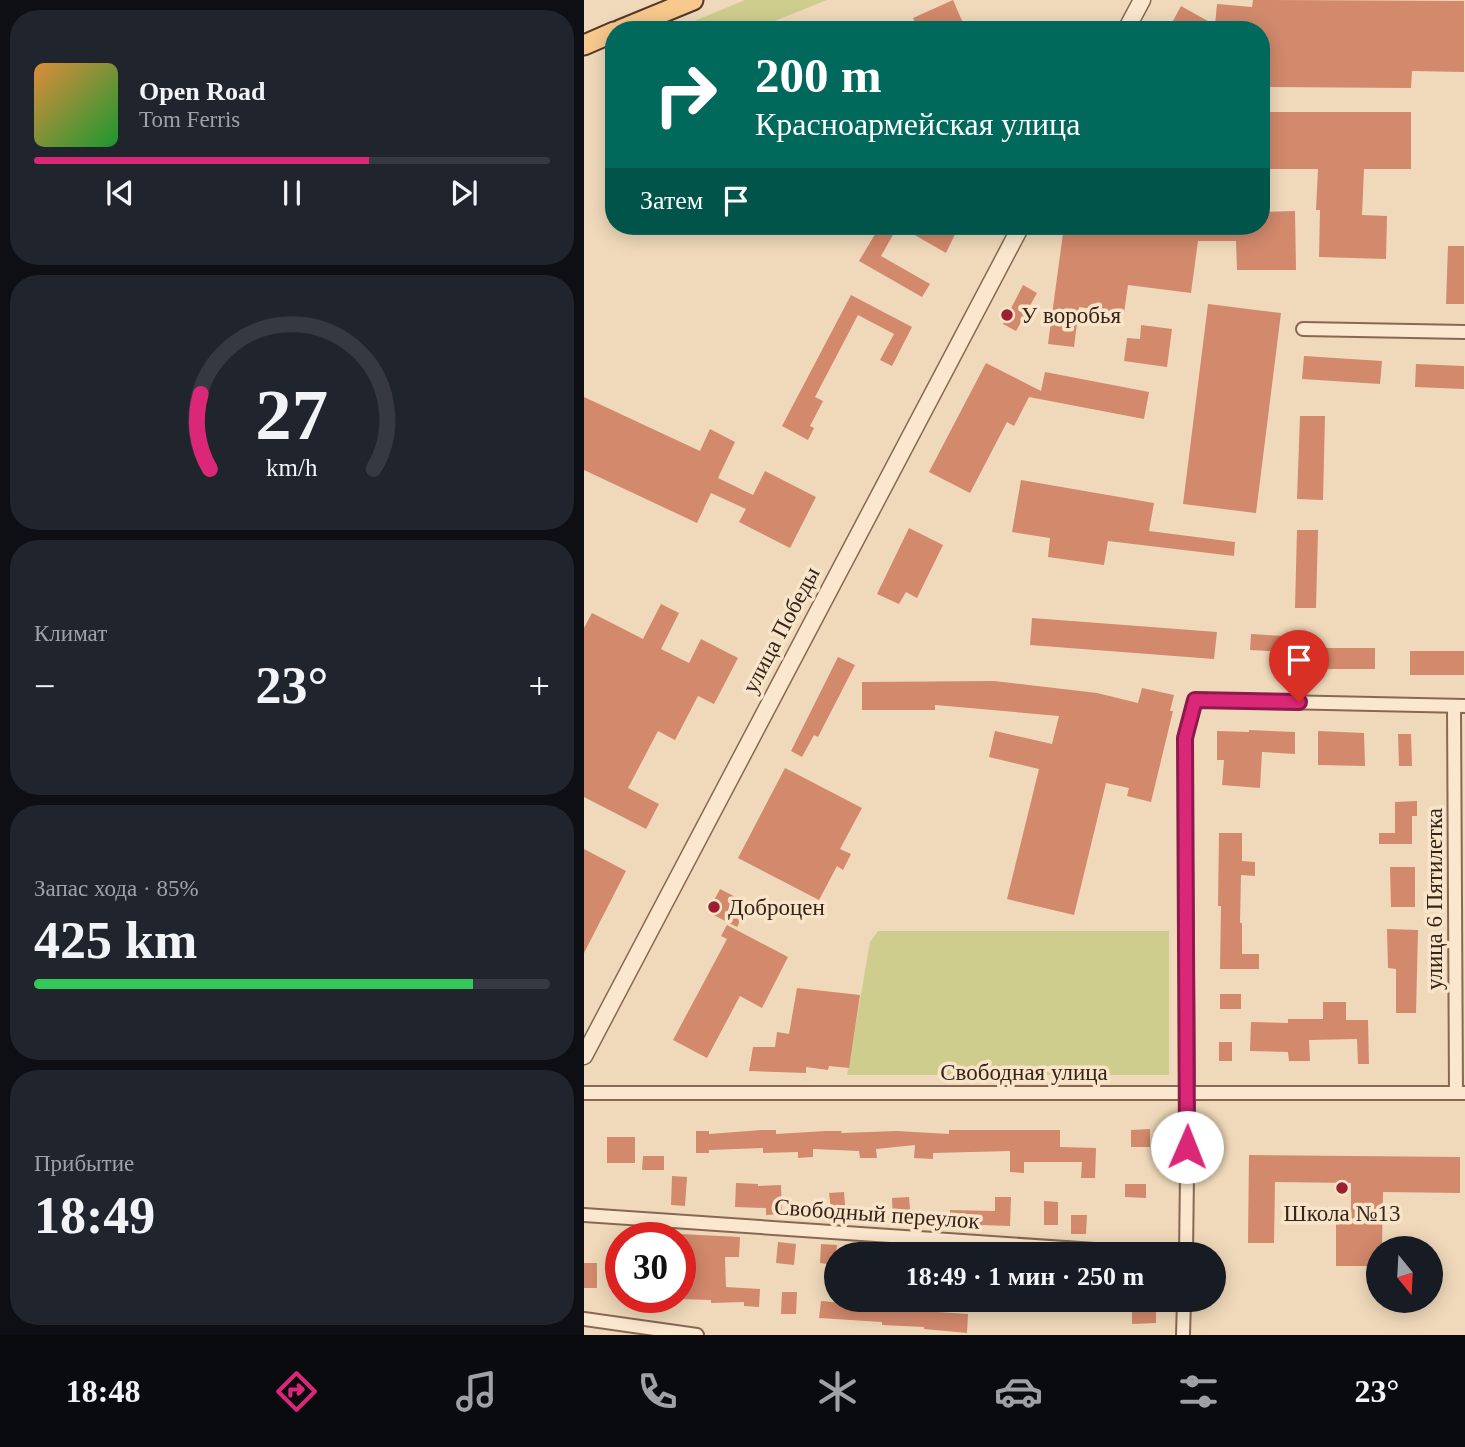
<!DOCTYPE html>
<html lang="ru">
<meta charset="utf-8">
<style>
body{margin:0;font-family:Georgia,serif;background:#20242c;color:#f1f3f6;height:100vh;display:flex;flex-direction:column;font-size:26px;white-space:nowrap}
*{box-sizing:border-box;margin:0}
p{font-size:23px;color:#9ea1a6}
.icon{flex:none;width:38px;height:38px;fill:none;stroke:currentColor;stroke-width:2;stroke-linecap:round;stroke-linejoin:round}
.map{position:relative;flex:1;overflow:hidden}
.details{display:flex;flex-direction:column;gap:10px;padding:10px;background:#0d0f14;width:584px}
.details>*{flex:none}
.banner{position:absolute;left:21px;top:21px;width:665px;height:214px;border-radius:28px;box-shadow:0 4px 18px #0003;background:#00695c;color:#fff;overflow:hidden}
.needle{width:46px;rotate:162deg}
.fabs{position:absolute;left:782px;top:1236px;display:grid;gap:14px}
.fabs a{display:grid;place-items:center;width:77px;height:77px;border-radius:50%;background:#171b24;box-shadow:0 4px 18px #0003;font-size:35px}
.speed{position:absolute;left:21px;top:1222px;display:flex;gap:14px;font-size:35px;font-weight:700;text-align:center}
.speed>*{display:grid;place-content:center;width:91px;height:91px;border-radius:50%;background:#171b24;box-shadow:0 4px 18px #0003;line-height:1}
.speed .limit{border:10px solid #d22;background:#fff;color:#111}
.pin{position:absolute;display:grid;place-items:center;width:60px;height:60px;color:#fff;margin:-72px -30px;border-radius:50% 50% 50% 0;rotate:-45deg;box-shadow:0 0 7px #0007}
.pin .icon{rotate:45deg}
.me{position:absolute;width:77px;margin:-38px;rotate:1deg;stroke-linejoin:round;filter:drop-shadow(0 0 5px #0008)}
.turn{display:flex;align-items:center;gap:24px;height:147px;padding:0 35px;font-size:32px}
.turn .icon{width:91px;height:91px;stroke-width:2.5}
.turn b{display:block;font-size:49px;line-height:60px}
.then{display:flex;align-items:center;height:66px;padding:0 35px;background:#0003;gap:14px;font-size:26px}
.big{font-size:52px;font-weight:600;line-height:1.1}
.details .widget{flex:1;display:flex;flex-direction:column;justify-content:center;gap:10px;min-width:0;padding:0 24px;border-radius:28px;background:#20242c}
.details .dial{align-items:center;gap:0}
.dial svg{height:182px;overflow:visible;fill:none;stroke:#363941;stroke-width:7;stroke-linecap:round;text-anchor:middle}
.dial text{fill:#f1f3f6;stroke:none}
.song{display:flex;align-items:center;gap:21px}
.cover{width:84px;height:84px;border-radius:10px;background:linear-gradient(135deg,hsl(30 70% 55%),hsl(130 70% 35%))}
.played{height:7px;border-radius:4px;background:linear-gradient(90deg,#db2777 65%,#363941 65%)}
.keys{display:flex;justify-content:space-around;direction:ltr}
.heat{display:flex;justify-content:space-between;align-items:center;font-size:38px;direction:ltr}
.charge{height:10px;border-radius:5px;background:linear-gradient(90deg,#34c759 85%,#363941 0)}
.trip{position:absolute;left:240px;top:1242px;width:402px;height:70px;border-radius:35px;background:#171b24;box-shadow:0 4px 18px #0003;font-weight:600;line-height:70px;text-align:center}
.tabs{display:flex;height:112px;justify-content:space-around;align-items:center;background:#090b0e;color:#9ea1a6}
.tabs .icon{width:49px;height:49px}
.tabs .on{color:#db2777}
.tabs b{font-size:32px;color:#f1f3f6}
main{display:flex;flex:1;min-height:0}
.map>svg:first-child{display:block}
.green{fill:#cfcd8d}
.building{fill:#d2896c}
.lines{fill:none;stroke-linecap:round;stroke-linejoin:round}
.minor-casing{stroke:#886853;stroke-width:16}
.tertiary-casing{stroke:#886853;stroke-width:19}
.primary-casing{stroke:#553728;stroke-width:23}
.minor{stroke:#fbe7cd;stroke-width:12}
.tertiary{stroke:#fbe7cd;stroke-width:16}
.primary{stroke:#f8c88d;stroke-width:19}
.route-casing{stroke:#8e194d;stroke-width:18}
.route{stroke:#db2777;stroke-width:12}
.poi-dot{fill:#9b1f31;stroke:#f7e4c9;stroke-width:2.5}
.labels{text-anchor:middle;dominant-baseline:central;stroke-width:7;stroke-linejoin:round;paint-order:stroke}
.poi-label{font-size:23px;fill:#362319;stroke:#f7e4c9;text-anchor:start}
.street-label{font-size:23px;fill:#362319;stroke:#f7e4c9}
</style>
<main>
<section class="details">
<div class="widget">
<div class="song"><i class="cover"></i><div><b>Open Road</b><p>Tom Ferris</p></div></div>
<div class="played"></div>
<div class="keys"><svg class="icon" aria-label="previous" viewBox="0 0 24 24"><path d="M18 5L8 12l10 7zM5 5v14"/></svg><svg class="icon" aria-label="pause" viewBox="0 0 24 24"><path d="M8 5v14M16 5v14"/></svg><svg class="icon" aria-label="next" viewBox="0 0 24 24"><path d="M6 5l10 7-10 7zM19 5v14"/></svg></div>
</div>
<div class="widget dial"><svg viewBox="0 0 100 80">
<path d="M14 69A42 42 0 1 1 86 69"/>
<path d="M14 69A42 42 0 0 1 10 36" stroke="#db2777"/>
<text x="50" y="56" font-size="32" font-weight="700">27</text>
<text x="50" y="72" font-size="11">km/h</text>
</svg></div>
<div class="widget"><p>Климат</p>
<div class="heat"><a>−</a><b class="big">23°</b><a>+</a></div>
</div>
<div class="widget"><p>Запас хода · 85%</p><b class="big">425 km</b><div class="charge"></div></div>
<div class="widget"><p>Прибытие</p><b class="big">18:49</b></div>
</section>
<div class="map">
<svg width="881" height="1335" viewBox="0 0 881 1335">
<rect width="100%" height="100%" fill="#f0d9ba"/>
<g class="green">
<path d="M 161,0 L 243,0 L 168,30 L 89,30 Z"/>
<path d="M 294,931 L 585,931 L 585,1075 L 263,1075 L 286,942 Z"/>
</g>
<g class="building">
<path d="M 369,0 L 382,30 L 334,30 L 329,18 Z"/>
<path d="M 669,0 L 880,1 L 880,72 L 828,71 L 827,88 L 677,87 L 677,30 L 584,30 L 597,6 L 631,25 L 633,4 L 668,7 Z"/>
<path d="M 677,112 L 827,112 L 827,169 L 780,169 L 778,215 L 803,216 L 802,259 L 735,257 L 736,210 L 732,210 L 734,169 L 677,169 Z"/>
<path d="M 711,211 L 712,270 L 653,270 L 652,241 L 614,241 L 607,293 L 544,285 L 540,313 L 495,307 L 490,347 L 464,344 L 480,226 L 610,226 L 633,229 L 632,226 L 677,226 L 677,212 Z"/>
<path d="M 296,226 L 314,226 L 297,256 L 346,284 L 338,297 L 275,261 Z"/>
<path d="M 315,226 L 375,226 L 362,253 Z"/>
<path d="M 864,246 L 880,246 L 880,304 L 862,304 Z"/>
<path d="M 439,285 L 453,293 L 432,331 L 419,324 Z"/>
<path d="M 267,295 L 328,327 L 308,366 L 296,360 L 310,334 L 274,315 L 231,397 L 239,401 L 226,426 L 230,428 L 224,440 L 198,426 Z"/>
<path d="M 624,304 L 697,313 L 672,513 L 599,504 Z"/>
<path d="M 557,325 L 588,329 L 583,367 L 540,361 L 543,338 L 556,339 Z"/>
<path d="M 720,356 L 798,361 L 796,384 L 718,379 Z"/>
<path d="M 402,363 L 457,391 L 461,372 L 565,392 L 560,419 L 445,397 L 430,426 L 423,422 L 386,493 L 345,472 Z"/>
<path d="M 832,364 L 880,366 L 880,389 L 831,387 Z"/>
<path d="M 0,397 L 116,451 L 126,429 L 151,442 L 134,478 L 169,495 L 181,471 L 232,497 L 206,548 L 155,522 L 162,509 L 127,493 L 113,523 L 0,470 Z"/>
<path d="M 716,416 L 741,416 L 739,500 L 713,499 Z"/>
<path d="M 437,480 L 570,503 L 565,531 L 651,542 L 650,556 L 524,541 L 520,565 L 464,557 L 466,538 L 428,532 Z"/>
<path d="M 325,528 L 359,545 L 333,598 L 322,592 L 315,604 L 293,594 Z"/>
<path d="M 713,530 L 734,530 L 732,608 L 711,608 Z"/>
<path d="M 77,604 L 95,613 L 77,649 L 105,663 L 117,639 L 154,658 L 130,704 L 114,696 L 91,740 L 74,731 L 44,788 L 75,804 L 62,829 L 0,797 L 0,628 L 8,613 L 59,639 Z"/>
<path d="M 448,618 L 633,632 L 630,659 L 446,645 Z"/>
<path d="M 667,634 L 700,636 L 699,652 L 666,650 Z"/>
<rect x="712" y="648" width="79" height="21"/>
<rect x="826" y="651" width="54" height="24"/>
<path d="M 254,657 L 271,665 L 234,737 L 230,735 L 218,757 L 207,751 Z"/>
<path d="M 410,681 L 513,693 L 554,703 L 558,688 L 590,695 L 586,711 L 589,711 L 567,802 L 543,796 L 545,788 L 522,783 L 490,915 L 423,899 L 455,769 L 405,757 L 411,731 L 468,744 L 475,716 L 351,705 L 351,710 L 278,710 L 278,682 Z"/>
<path d="M 665,730 L 711,732 L 711,754 L 678,752 L 676,788 L 638,785 L 640,760 L 633,760 L 633,731 L 665,732 Z"/>
<path d="M 734,731 L 780,733 L 781,766 L 734,765 Z"/>
<path d="M 814,734 L 827,734 L 828,766 L 815,766 Z"/>
<path d="M 201,768 L 278,808 L 256,849 L 267,854 L 259,870 L 253,866 L 235,900 L 154,858 Z"/>
<path d="M 833,801 L 833,816 L 828,816 L 828,844 L 795,844 L 795,833 L 811,833 L 811,802 Z"/>
<path d="M 635,833 L 658,833 L 658,861 L 671,862 L 671,876 L 657,875 L 656,923 L 658,923 L 658,954 L 675,954 L 675,969 L 636,969 L 637,906 L 634,906 Z"/>
<path d="M 0,849 L 42,871 L 0,953 Z"/>
<path d="M 806,867 L 831,867 L 831,907 L 807,907 Z"/>
<path d="M 136,889 L 165,904 L 153,927 L 124,912 Z"/>
<path d="M 143,925 L 204,957 L 178,1008 L 156,996 L 123,1058 L 89,1040 L 143,939 L 137,936 Z"/>
<path d="M 803,929 L 834,930 L 832,1013 L 812,1013 L 812,969 L 804,968 Z"/>
<path d="M 213,988 L 276,995 L 265,1068 L 245,1066 L 244,1070 L 222,1067 L 222,1073 L 165,1071 L 169,1047 L 191,1047 L 193,1032 L 205,1034 Z"/>
<rect x="636" y="994" width="21" height="15"/>
<path d="M 739,1002 L 762,1002 L 762,1020 L 784,1020 L 785,1064 L 774,1064 L 773,1039 L 725,1040 L 726,1061 L 705,1061 L 704,1052 L 666,1051 L 667,1022 L 704,1023 L 704,1019 L 739,1019 Z"/>
<rect x="635" y="1042" width="13" height="19"/>
<path d="M 566,1129 L 566,1147 L 547,1147 L 547,1130 Z"/>
<path d="M 178,1130 L 192,1130 L 192,1134 L 242,1131 L 258,1131 L 257,1133 L 313,1131 L 365,1134 L 365,1130 L 476,1130 L 476,1147 L 512,1148 L 511,1178 L 497,1178 L 498,1162 L 440,1162 L 440,1173 L 426,1172 L 426,1151 L 349,1153 L 349,1159 L 330,1158 L 331,1145 L 292,1149 L 293,1158 L 276,1158 L 275,1151 L 229,1149 L 229,1157 L 214,1158 L 214,1152 L 179,1153 L 179,1148 L 125,1150 L 125,1153 L 112,1153 L 112,1131 L 125,1131 L 125,1134 Z"/>
<rect x="23" y="1137" width="28" height="26"/>
<path d="M 665,1155 L 876,1157 L 876,1193 L 799,1192 L 798,1248 L 794,1248 L 794,1266 L 752,1266 L 752,1218 L 767,1218 L 767,1183 L 691,1182 L 690,1243 L 664,1243 Z"/>
<path d="M 59,1156 L 80,1156 L 80,1170 L 58,1170 Z"/>
<path d="M 88,1176 L 103,1177 L 101,1206 L 87,1205 Z"/>
<path d="M 152,1183 L 174,1184 L 174,1186 L 197,1185 L 198,1214 L 182,1215 L 182,1208 L 151,1207 Z"/>
<path d="M 541,1184 L 562,1184 L 562,1198 L 541,1197 Z"/>
<path d="M 260,1192 L 262,1217 L 248,1218 L 245,1193 Z"/>
<path d="M 325,1197 L 327,1221 L 309,1222 L 308,1198 Z"/>
<path d="M 411,1197 L 427,1197 L 426,1226 L 366,1224 L 366,1210 L 411,1211 Z"/>
<path d="M 460,1201 L 474,1202 L 474,1225 L 460,1225 Z"/>
<path d="M 487,1215 L 503,1215 L 502,1234 L 487,1234 Z"/>
<path d="M 96,1234 L 156,1237 L 155,1257 L 141,1257 L 142,1287 L 176,1289 L 175,1307 L 160,1306 L 160,1302 L 127,1303 L 127,1300 L 96,1299 Z"/>
<path d="M 194,1242 L 212,1244 L 210,1265 L 192,1263 Z"/>
<path d="M 237,1244 L 253,1245 L 251,1265 L 236,1263 Z"/>
<rect x="0" y="1263" width="13" height="25"/>
<path d="M 198,1292 L 213,1292 L 212,1314 L 197,1314 Z"/>
<path d="M 270,1300 L 354,1306 L 354,1312 L 384,1314 L 383,1333 L 340,1329 L 340,1327 L 298,1325 L 298,1322 L 235,1318 L 237,1301 L 270,1304 Z"/>
<path d="M 548,1303 L 572,1303 L 572,1323 L 548,1324 Z"/>
</g>
<g class="lines">
<g class="minor-casing">
<g id="minor">
<path d="M 719,329 L 881,332"/>
<path d="M 870,706 L 872,1092"/>
<path d="M 0,1093 L 881,1093"/>
<path d="M 0,1215 L 583,1255"/>
<path d="M 602,1255 L 604,1093 L 601,739 L 611,700 L 881,706"/>
<path d="M 0,1319 L 113,1335"/>
<path d="M 599,1335 L 600,1300"/>
</g>
</g>
<g class="tertiary-casing">
<g id="tertiary">
<path d="M 542,30 L 558,0"/>
<path d="M 0,1056 L 437,226"/>
</g>
</g>
<g class="primary-casing">
<g id="primary">
<path d="M 36,30 L 109,0"/>
<path d="M 0,45 L 30,32"/>
</g>
</g>
<use href="#minor" class="minor"/>
<use href="#tertiary" class="tertiary"/>
<use href="#primary" class="primary"/>
</g>
<g class="lines">
<g class="route-casing">
<path id="route" d="M 603,1147 L 601,738 L 611,700 L 715,702"/>
</g>
<use href="#route" class="route"/>
</g>
<g class="poi-dot">
<circle cx="423" cy="315" r="7"/>
<circle cx="130" cy="907" r="7"/>
<circle cx="758" cy="1188" r="7"/>
</g>
<g class="labels">
<g class="poi-label">
<text x="437" y="315">У воробья</text>
<text x="144" y="907">Доброцен</text>
<text x="758" y="1213" text-anchor="middle">Школа №13</text>
</g>
<g class="street-label">
<text transform="translate(197 630) rotate(-62)">улица Победы</text>
<text transform="translate(850 899) rotate(-90)">улица 6 Пятилетка</text>
<text x="440" y="1072">Свободная улица</text>
<text transform="translate(293 1214) rotate(4)">Свободный переулок</text>
</g>
</g>
</svg>
<div class="fabs">
<a><svg class="needle" viewBox="-14 -14 28 28"><path d="M0-13l5 13h-10z" fill="#e53935"/><path d="M0 13l5-13h-10z" fill="#9ea1a6"/></svg></a>
</div>
<div class="speed"><div class="limit">30</div></div>
<div class="pin" style="left:715px;top:702px;background:#d93025"><svg class="icon" aria-label="arrive" viewBox="0 0 24 24"><path d="M6 21V4h12l-3 4 3 4H6"/></svg></div>
<svg class="me" style="left:603px;top:1147px" viewBox="-20 -20 40 40"><circle r="19" fill="#fff"/><path d="M0-13L10 11 0 6-10 11z" fill="#db2777"/></svg>
<div class="trip">18:49 · 1 мин · 250 m</div>
<div class="banner">
<div class="turn"><svg class="icon" aria-label="right" viewBox="0 0 24 24"><path d="M7 20v-9h11M14 6l5 5-5 5"/></svg><div><b>200 m</b>Красноармейская улица</div></div>
<div class="then">Затем<svg class="icon" aria-label="arrive" viewBox="0 0 24 24"><path d="M6 21V4h12l-3 4 3 4H6"/></svg></div>
</div>
</div>
</main>
<nav class="tabs">
<b>18:48</b>
<svg class="icon on" aria-label="directions" viewBox="0 0 24 24"><path d="M12 3l9 9-9 9-9-9zM9 14v-3h6M13 9l2 2-2 2"/></svg>
<svg class="icon" aria-label="music" viewBox="0 0 24 24"><path d="M9 18V5l10-2v13"/><circle cx="6" cy="18" r="3"/><circle cx="16" cy="16" r="3"/></svg>
<svg class="icon" aria-label="phone" viewBox="0 0 24 24"><path d="M5 4h4l2 5-3 2q2 4 5 5l2-3 5 2v4C11 20 4 13 5 4z"/></svg>
<svg class="icon" aria-label="climate" viewBox="0 0 24 24"><path d="M12 3v18M4 7l16 10M4 17L20 7"/></svg>
<svg class="icon" aria-label="car" viewBox="0 0 24 24"><path d="M5 17H2v-5l4-1 3-4h7l3 4 3 1v5h-3M9 17h6M6 11h13"/><circle cx="7" cy="17" r="2"/><circle cx="17" cy="17" r="2"/></svg>
<svg class="icon" aria-label="filters" viewBox="0 0 24 24"><path d="M4 7h16M4 17h16"/><circle cx="9" cy="7" r="2"/><circle cx="15" cy="17" r="2"/></svg>
<b>23°</b>
</nav>
